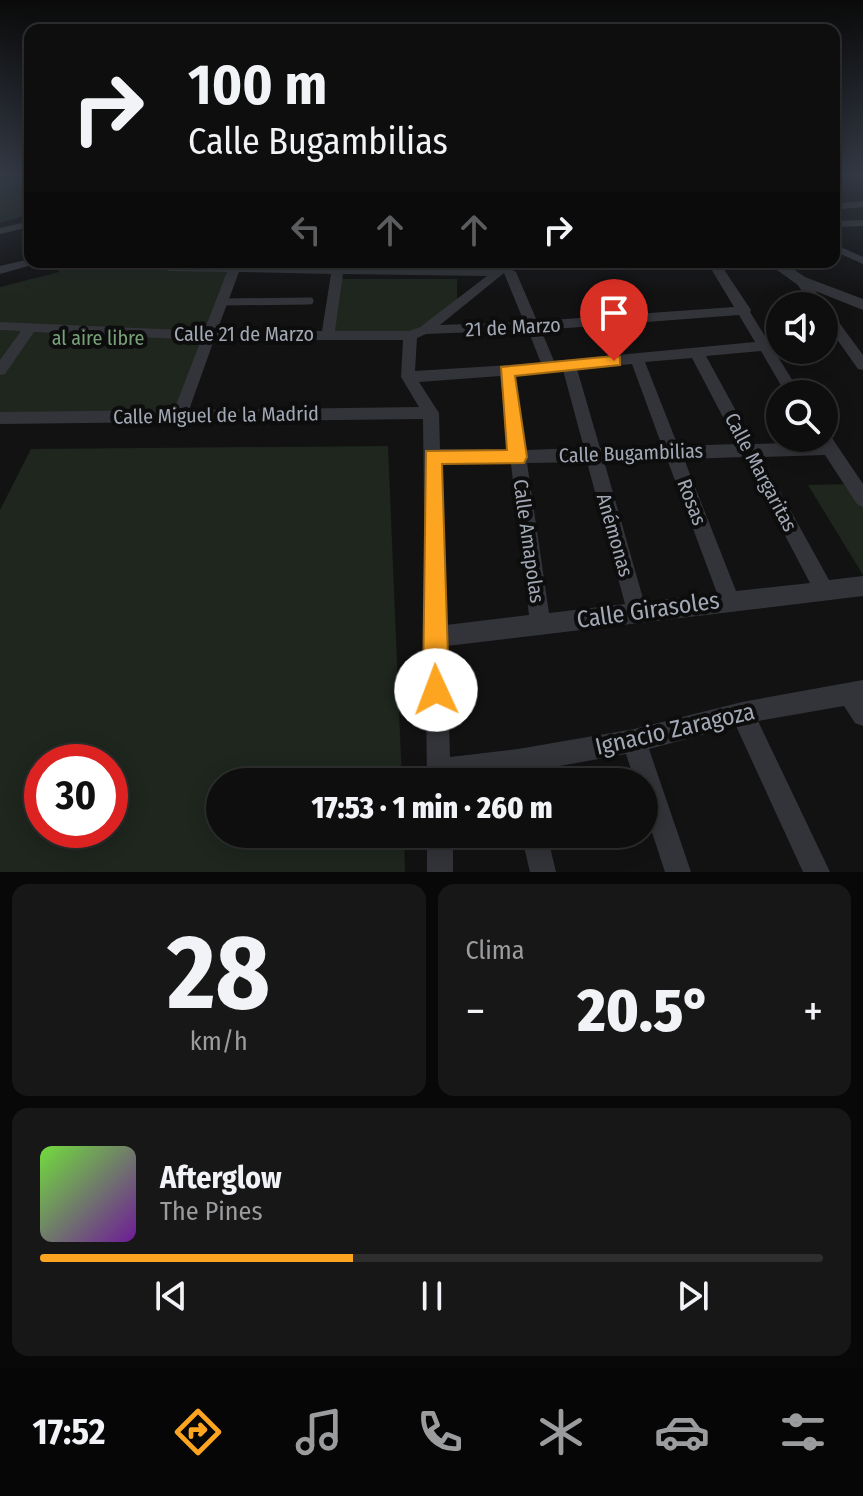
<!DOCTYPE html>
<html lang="es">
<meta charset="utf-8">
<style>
body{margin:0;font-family:"Fira Sans Condensed",sans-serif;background:#171717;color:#f1f3f6;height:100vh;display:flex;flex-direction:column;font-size:30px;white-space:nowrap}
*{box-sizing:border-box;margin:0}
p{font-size:26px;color:#9b9c9e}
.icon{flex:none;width:44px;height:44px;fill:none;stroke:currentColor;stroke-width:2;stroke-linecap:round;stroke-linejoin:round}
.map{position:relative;height:872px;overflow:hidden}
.side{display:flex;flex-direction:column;gap:12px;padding:12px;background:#080808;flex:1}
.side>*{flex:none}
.guide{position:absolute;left:24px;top:24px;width:816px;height:244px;border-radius:16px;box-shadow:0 4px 20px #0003,0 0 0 2px #2e2e2e;background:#0e0e0e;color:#f1f3f6;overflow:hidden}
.fabs{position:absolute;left:766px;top:292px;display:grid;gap:16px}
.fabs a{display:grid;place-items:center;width:72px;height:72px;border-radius:50%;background:#0e0e0e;box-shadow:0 4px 20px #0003,0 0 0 2px #2e2e2e;font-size:40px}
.speed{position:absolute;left:24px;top:744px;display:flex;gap:16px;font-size:40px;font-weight:700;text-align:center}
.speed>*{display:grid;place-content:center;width:104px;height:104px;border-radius:50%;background:#0e0e0e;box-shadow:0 4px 20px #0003,0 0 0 2px #2e2e2e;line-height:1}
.speed .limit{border:12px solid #d22;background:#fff;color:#111}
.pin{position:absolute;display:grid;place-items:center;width:68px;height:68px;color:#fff;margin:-82px -34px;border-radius:50% 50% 50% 0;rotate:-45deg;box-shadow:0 0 8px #0007}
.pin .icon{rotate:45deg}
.me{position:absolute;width:88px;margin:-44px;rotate:358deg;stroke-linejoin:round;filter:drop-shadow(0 0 6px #0008)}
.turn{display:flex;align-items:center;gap:28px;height:168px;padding:0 32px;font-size:36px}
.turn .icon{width:104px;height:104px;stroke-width:2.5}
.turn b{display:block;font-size:56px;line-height:68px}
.lanes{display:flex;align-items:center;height:76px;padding:0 32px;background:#0003;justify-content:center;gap:40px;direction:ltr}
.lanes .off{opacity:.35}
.big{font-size:60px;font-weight:800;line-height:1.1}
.side .widget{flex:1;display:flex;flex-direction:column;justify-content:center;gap:12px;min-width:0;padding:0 28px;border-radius:16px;background:#171717}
.side .dial{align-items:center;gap:0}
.dial b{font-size:104px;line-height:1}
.song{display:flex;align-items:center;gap:24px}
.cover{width:96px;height:96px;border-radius:12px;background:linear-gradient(135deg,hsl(100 70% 55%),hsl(280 70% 35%))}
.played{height:8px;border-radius:4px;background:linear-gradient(90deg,#fda420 40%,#2e2e2e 40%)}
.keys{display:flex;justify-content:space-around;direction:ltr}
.heat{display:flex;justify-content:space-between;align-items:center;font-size:44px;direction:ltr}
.side .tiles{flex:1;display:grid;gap:12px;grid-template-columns:1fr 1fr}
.widget:last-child{grid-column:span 2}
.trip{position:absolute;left:206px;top:768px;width:452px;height:80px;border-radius:40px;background:#0e0e0e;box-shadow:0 4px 20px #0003,0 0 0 2px #2e2e2e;font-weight:800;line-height:80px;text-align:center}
.tabs{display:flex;height:128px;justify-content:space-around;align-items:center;background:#060606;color:#9b9c9e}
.tabs .icon{width:56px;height:56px}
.tabs .selected{color:#fda420}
.tabs b{font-size:36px;color:#f1f3f6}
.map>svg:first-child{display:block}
.green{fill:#1e261e;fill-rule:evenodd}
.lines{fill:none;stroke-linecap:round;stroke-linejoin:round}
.path{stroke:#383b40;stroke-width:2;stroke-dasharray:3 4;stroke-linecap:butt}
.service{stroke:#323439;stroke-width:7}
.minor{fill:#323439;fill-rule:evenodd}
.tertiary{fill:#323439;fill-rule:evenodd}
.route{fill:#fda420;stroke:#a46b15;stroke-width:2}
.labels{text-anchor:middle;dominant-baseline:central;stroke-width:8;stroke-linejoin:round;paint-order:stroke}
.street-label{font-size:20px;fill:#a2a9b5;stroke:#0d0d0e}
.park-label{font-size:20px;fill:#78a177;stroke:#0d0d0e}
.near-street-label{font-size:24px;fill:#a2a9b5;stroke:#0d0d0e}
</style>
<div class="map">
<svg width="863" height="872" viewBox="0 0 863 872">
<rect width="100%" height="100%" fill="#121213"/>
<g class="green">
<path d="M 0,173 L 30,173 L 30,214 L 0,223 Z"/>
<path d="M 59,262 L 235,262 L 175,412 L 0,415 L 0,287 L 59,272 Z"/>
<path d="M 338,279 L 457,279 L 457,301 L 411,333 L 329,335 Z"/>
<path d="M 388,446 L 402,782 L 220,782 L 220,834 L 404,834 L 405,872 L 0,872 L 0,510 L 31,449 ZM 110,762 L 110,830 L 42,830 L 42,762 Z"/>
<path d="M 852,484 L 863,501 L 863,575 L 808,485 Z"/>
</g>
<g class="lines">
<path class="path" d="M 0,184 L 30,180"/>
<path class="service" d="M 223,302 L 310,301"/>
<g class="minor">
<path d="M 863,201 L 863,207 L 834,210 L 834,204 Z"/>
<path d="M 863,220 L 863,226 L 834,227 L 834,221 Z"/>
<path d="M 30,221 L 30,227 L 0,234 L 0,228 Z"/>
<path d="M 834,244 L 863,257 L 863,264 L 834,251 Z"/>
<path d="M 30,259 L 30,262 L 37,262 L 35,264 L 0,274 L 0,266 Z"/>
<path d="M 231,262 L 241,262 L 241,265 L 493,269 L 506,262 L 521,262 L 511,269 L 516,272 L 537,321 L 734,307 L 707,262 L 719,262 L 751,310 L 750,312 L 801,394 L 786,394 L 761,351 L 706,356 L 754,444 L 817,442 L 817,438 L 824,438 L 824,434 L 830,435 L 863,484 L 863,507 L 857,504 L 825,455 L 761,457 L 829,580 L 863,576 L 863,596 L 447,646 L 450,757 L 518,749 L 634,729 L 742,702 L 863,680 L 863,726 L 855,723 L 844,706 L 758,721 L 830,872 L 803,872 L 736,726 L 649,749 L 691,872 L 665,872 L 644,808 L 644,782 L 635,782 L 626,754 L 532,771 L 535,782 L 511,782 L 509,774 L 451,782 L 427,782 L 423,419 L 0,424 L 0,412 L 174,410 L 201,340 L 34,332 L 5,374 L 0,375 L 0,360 L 21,331 L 0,330 L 0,322 L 204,331 L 227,272 L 168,271 L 162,267 L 168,263 L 230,265 ZM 239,272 L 331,274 L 322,331 L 217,331 ZM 504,273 L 524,322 L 440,325 ZM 343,274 L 487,276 L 420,327 L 409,331 L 335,331 ZM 739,315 L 755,342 L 554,361 L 541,330 ZM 528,330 L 541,363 L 415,371 L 417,338 L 426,334 ZM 214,340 L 403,340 L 401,377 L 419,407 L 189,410 ZM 692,358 L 737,444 L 678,446 L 645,362 ZM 632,364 L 662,446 L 600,448 L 577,369 ZM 563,370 L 584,448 L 525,450 L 515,375 ZM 500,376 L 509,450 L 440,449 L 439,413 L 419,382 ZM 744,457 L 810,583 L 736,591 L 684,459 ZM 667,459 L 717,593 L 644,602 L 604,461 ZM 587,462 L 625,604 L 549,613 L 527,463 ZM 440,463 L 511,464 L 529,615 L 446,625 Z"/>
<path d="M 800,276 L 804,277 L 825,303 L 825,308 L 829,309 L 863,355 L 863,370 L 858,369 L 824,321 L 824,306 L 813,306 L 794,280 Z"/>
<rect x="427" y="834" width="26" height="38"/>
<path d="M 521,834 L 547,834 L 556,872 L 530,872 Z"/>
</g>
<path class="tertiary" d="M 766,262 L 783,262 L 805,277 L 863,299 L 863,310 L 795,283 Z"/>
</g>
<linearGradient id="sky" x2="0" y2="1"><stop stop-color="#0a0a0a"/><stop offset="0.59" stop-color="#333944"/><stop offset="1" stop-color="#333944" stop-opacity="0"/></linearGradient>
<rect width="863" height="295" fill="url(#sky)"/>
<path class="route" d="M 614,356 L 620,357 L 620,365 L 515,376 L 527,457 L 524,463 L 442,464 L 449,690 L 445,699 L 436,703 L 427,699 L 423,690 L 426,451 L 507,450 L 501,367 Z"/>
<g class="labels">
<g class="street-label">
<text transform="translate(513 327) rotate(-3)">21 de Marzo</text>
<text x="244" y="334">Calle 21 de Marzo</text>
<text transform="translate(216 415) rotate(-1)">Calle Miguel de la Madrid</text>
<text transform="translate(631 453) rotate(-2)">Calle Bugambilias</text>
<text transform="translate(761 472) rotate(62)">Calle Margaritas</text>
<text transform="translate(692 502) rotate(69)">Rosas</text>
<text transform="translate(615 535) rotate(74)">Anémonas</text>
<text transform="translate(529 541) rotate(82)">Calle Amapolas</text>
</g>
<g class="park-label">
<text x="98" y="338">al aire libre</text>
</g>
<g class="near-street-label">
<text transform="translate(648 610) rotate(-8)">Calle Girasoles</text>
<text transform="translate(675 729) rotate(-13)">Ignacio Zaragoza</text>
</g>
</g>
</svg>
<div class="fabs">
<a><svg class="icon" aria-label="sound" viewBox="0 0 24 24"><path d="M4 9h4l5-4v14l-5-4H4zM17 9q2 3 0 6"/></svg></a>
<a><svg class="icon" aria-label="search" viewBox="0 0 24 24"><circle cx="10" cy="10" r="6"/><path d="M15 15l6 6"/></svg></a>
</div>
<div class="speed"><div class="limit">30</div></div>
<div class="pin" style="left:614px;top:361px;background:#d93025"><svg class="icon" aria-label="arrive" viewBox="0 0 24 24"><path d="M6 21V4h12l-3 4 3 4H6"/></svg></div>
<svg class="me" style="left:436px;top:690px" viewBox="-20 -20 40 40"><circle r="19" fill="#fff"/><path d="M0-13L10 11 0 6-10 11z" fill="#fda420"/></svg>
<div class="trip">17:53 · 1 min · 260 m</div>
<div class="guide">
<div class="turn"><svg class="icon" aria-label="right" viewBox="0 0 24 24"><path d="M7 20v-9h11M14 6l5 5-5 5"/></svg><div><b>100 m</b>Calle Bugambilias</div></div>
<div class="lanes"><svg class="icon off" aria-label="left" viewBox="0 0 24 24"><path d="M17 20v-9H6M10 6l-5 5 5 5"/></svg><svg class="icon off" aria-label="ahead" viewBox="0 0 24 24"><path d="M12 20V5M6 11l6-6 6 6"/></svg><svg class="icon off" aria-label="ahead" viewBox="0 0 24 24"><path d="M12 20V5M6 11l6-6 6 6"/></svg><svg class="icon" aria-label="right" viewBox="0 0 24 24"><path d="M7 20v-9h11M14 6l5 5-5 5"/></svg></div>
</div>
</div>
<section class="side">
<div class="tiles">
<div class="widget dial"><b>28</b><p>km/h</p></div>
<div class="widget"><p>Clima</p>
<div class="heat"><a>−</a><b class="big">20.5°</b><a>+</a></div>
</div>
<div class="widget">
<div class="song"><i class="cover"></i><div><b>Afterglow</b><p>The Pines</p></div></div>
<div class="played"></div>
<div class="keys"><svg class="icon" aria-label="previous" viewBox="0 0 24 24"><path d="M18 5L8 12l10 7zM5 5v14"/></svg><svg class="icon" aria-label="pause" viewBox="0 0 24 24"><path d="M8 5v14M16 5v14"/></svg><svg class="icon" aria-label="next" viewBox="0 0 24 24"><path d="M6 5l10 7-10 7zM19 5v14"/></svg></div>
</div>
</div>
</section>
<nav class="tabs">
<b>17:52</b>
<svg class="icon selected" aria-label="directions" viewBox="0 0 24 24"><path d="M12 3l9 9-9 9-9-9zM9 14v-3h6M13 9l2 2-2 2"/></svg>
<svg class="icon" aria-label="music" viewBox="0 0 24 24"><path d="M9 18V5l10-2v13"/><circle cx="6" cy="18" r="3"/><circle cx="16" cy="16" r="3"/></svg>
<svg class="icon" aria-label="phone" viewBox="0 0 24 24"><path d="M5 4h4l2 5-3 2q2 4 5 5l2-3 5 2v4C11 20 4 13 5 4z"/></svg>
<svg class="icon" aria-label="climate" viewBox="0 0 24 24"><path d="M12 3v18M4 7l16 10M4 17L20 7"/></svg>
<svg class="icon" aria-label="car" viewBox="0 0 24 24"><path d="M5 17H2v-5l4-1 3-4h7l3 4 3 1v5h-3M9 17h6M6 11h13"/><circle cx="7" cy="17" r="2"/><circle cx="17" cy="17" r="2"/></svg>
<svg class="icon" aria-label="filters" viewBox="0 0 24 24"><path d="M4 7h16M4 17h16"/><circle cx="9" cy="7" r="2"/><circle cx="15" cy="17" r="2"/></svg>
</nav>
